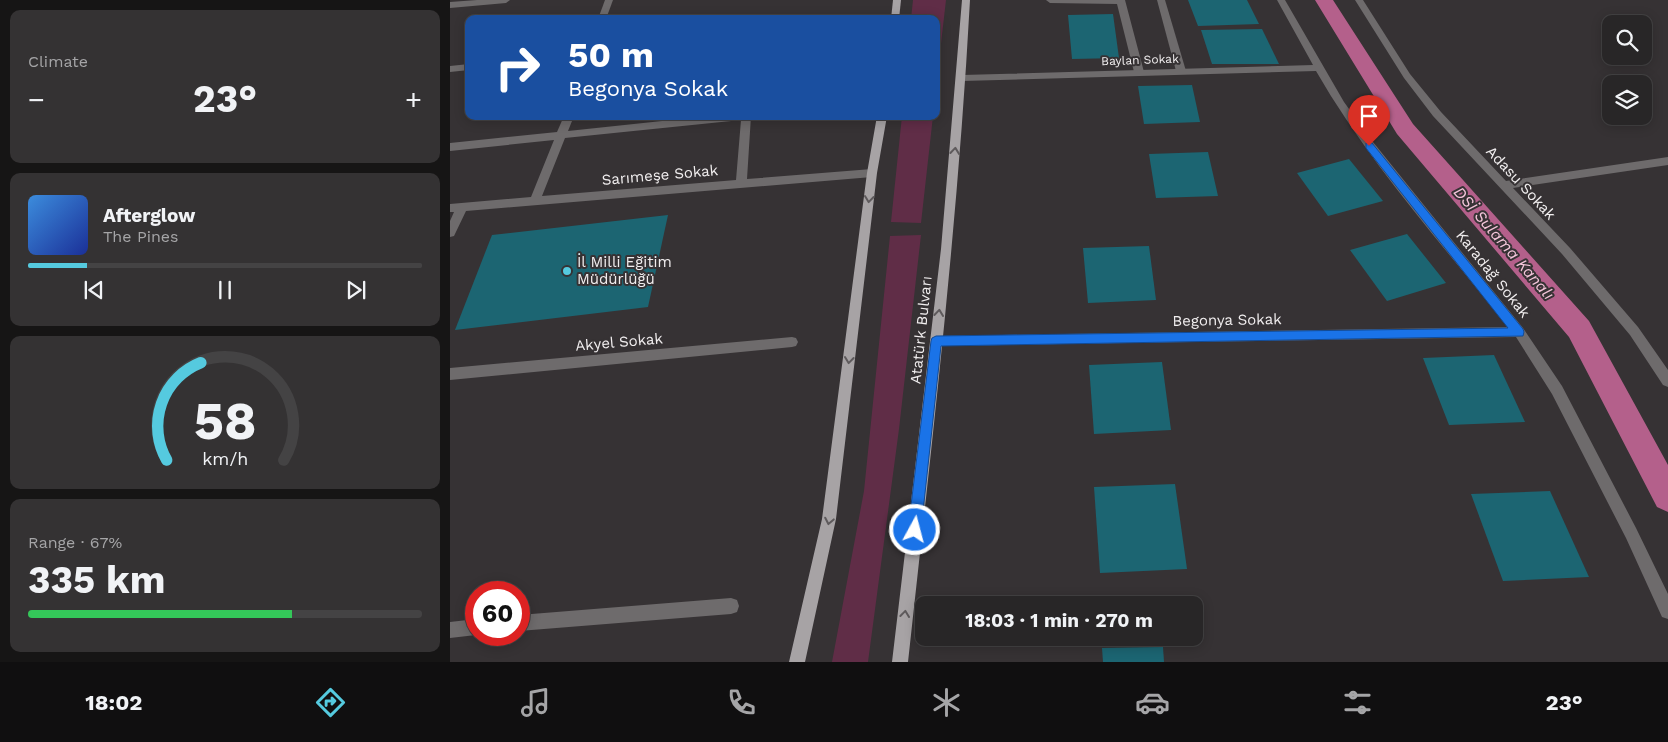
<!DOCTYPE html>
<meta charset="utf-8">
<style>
body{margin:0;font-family:"Work Sans",sans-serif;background:#343233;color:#f1f3f6;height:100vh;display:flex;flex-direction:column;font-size:19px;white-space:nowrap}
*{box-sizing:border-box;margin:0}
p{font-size:16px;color:#a5a5a7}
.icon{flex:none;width:28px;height:28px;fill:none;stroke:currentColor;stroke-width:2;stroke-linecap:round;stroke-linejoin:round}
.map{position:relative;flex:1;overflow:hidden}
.sheet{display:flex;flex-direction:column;gap:10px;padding:10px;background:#161515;width:450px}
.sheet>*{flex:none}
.hud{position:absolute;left:15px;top:15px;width:475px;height:105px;border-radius:10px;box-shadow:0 2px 12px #0003,0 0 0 1px #444344;background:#1a4fa0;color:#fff;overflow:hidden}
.controls{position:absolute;left:1152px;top:15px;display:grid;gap:10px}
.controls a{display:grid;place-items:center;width:50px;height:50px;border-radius:10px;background:#282627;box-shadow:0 2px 12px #0003,0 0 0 1px #444344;font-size:25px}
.speed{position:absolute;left:15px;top:581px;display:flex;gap:10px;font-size:25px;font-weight:700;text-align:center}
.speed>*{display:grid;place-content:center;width:65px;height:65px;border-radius:50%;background:#282627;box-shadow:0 2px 12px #0003,0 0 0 1px #444344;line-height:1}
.speed .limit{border:8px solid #d22;background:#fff;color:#111}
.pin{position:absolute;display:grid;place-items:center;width:42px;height:42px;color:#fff;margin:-51px -21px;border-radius:50% 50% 50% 0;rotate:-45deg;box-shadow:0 0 5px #0007}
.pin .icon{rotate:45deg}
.me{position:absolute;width:55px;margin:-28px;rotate:7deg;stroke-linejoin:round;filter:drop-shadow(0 0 4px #0008)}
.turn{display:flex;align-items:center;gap:18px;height:105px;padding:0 20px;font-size:22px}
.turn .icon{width:65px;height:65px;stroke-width:2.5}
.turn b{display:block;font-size:35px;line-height:42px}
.big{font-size:38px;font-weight:700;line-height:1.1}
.sheet .widget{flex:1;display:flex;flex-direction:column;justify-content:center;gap:8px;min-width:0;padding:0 18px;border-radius:10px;background:#343233}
.sheet .dial{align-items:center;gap:0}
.dial svg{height:130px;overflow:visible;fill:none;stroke:#444344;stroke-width:7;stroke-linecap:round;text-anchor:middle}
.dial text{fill:#f1f3f6;stroke:none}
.song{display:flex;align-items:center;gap:15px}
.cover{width:60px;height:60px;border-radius:8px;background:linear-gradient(135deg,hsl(210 70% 55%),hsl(230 70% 35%))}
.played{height:5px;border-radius:2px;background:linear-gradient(90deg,#55cadf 15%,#444344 15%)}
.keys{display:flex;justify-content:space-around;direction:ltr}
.heat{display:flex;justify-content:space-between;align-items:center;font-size:28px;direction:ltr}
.charge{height:8px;border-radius:4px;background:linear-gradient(90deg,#34c759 67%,#444344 0)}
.trip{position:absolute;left:465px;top:596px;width:288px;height:50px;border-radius:10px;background:#282627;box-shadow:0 2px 12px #0003,0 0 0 1px #444344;font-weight:700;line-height:50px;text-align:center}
.tabs{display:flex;height:80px;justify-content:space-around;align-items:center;background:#100f10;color:#a5a5a7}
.tabs .icon{width:35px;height:35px}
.tabs .active{color:#55cadf}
.tabs b{font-size:22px;color:#f1f3f6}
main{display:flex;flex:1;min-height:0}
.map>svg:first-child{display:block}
.green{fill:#602d47}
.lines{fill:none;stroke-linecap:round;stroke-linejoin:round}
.canal{fill:#b4608b;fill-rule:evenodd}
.building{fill:#1c6572}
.service{fill:#6e6b6c;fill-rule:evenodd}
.minor{fill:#6e6b6c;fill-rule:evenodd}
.primary{fill:#a7a3a5;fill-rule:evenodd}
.oneway{stroke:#5e5a5c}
.route{fill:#1a73e8;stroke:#114b97}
.poi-dot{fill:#55cadf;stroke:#363234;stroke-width:2}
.labels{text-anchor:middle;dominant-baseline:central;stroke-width:4;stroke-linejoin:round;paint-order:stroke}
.far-street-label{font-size:12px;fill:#f1eeef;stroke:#363234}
.street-label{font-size:15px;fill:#f1eeef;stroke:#363234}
.poi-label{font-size:15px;fill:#f1eeef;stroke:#363234;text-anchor:start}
.water-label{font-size:16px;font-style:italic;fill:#f5c6db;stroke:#363234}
</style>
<main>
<section class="sheet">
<div class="widget"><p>Climate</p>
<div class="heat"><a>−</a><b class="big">23°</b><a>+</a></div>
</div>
<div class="widget">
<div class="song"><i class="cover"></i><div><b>Afterglow</b><p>The Pines</p></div></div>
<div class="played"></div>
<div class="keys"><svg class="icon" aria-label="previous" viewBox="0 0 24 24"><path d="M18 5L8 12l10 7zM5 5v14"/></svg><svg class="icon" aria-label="pause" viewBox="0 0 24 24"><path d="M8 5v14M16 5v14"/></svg><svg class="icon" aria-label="next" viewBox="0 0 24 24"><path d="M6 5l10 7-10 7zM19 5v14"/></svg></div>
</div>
<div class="widget dial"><svg viewBox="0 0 100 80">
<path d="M14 69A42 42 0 1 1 86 69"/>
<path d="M14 69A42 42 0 0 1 35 9" stroke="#55cadf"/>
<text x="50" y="56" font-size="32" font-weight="700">58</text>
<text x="50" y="72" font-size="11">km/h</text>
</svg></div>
<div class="widget"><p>Range · 67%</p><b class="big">335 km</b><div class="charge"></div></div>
</section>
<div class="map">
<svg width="1218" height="662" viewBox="0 0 1218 662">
<rect width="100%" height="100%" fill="#363234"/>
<g class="green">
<path d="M 463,0 L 496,0 L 486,87 L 486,19 L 461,19 Z"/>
<path d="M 452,116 L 483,116 L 471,223 L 441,222 Z"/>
<path d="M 471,235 L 449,429 L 418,662 L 382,662 L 414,491 L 440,236 Z"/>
</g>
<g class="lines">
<path class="canal" d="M 865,0 L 883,0 L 963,124 L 1139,321 L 1218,465 L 1218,512 L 1207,507 L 1119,337 L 947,134 Z"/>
</g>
<g class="building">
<path d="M 738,0 L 797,0 L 809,24 L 748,26 Z"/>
<path d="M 663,14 L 669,58 L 622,59 L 618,15 Z"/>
<path d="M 812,29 L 829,64 L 762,64 L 751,30 Z"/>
<path d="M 742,85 L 750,122 L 694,124 L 688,86 Z"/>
<path d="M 758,152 L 768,196 L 706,198 L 699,154 Z"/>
<path d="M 899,159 L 933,201 L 878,216 L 847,173 Z"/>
<path d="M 218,215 L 198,307 L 5,330 L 42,235 Z"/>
<path d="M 957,234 L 996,283 L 937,301 L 900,250 Z"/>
<path d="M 699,246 L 706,300 L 638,303 L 633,248 Z"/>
<path d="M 1044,355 L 1075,422 L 999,425 L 973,358 Z"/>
<path d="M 712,362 L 721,430 L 644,434 L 639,365 Z"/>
<path d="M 725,484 L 737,569 L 650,573 L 644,487 Z"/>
<path d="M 1100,491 L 1139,577 L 1053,581 L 1021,494 Z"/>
<path d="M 713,647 L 714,662 L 653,662 L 652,648 Z"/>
</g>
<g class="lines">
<g class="service">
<path d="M 596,0 L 675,0 L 694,72 L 692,74 L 686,74 L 684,72 L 667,4 L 600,3 Z"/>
<path d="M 707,0 L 715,0 L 736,71 L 734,73 L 728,73 L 726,71 Z"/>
</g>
<g class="minor">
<path d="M 27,0 L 60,0 L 56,3 L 0,8 L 0,2 Z"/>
<path d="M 155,0 L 163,0 L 156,19 L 148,19 Z"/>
<path d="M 827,0 L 835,0 L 894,102 L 923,142 L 1073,328 L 1112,386 L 1186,528 L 1218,594 L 1218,619 L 1212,617 L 1176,538 L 1102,394 L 1066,337 L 486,346 L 482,345 L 480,341 L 482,337 L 486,336 L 1058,327 C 992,244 919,163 866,71 L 512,81 L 507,78 L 512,75 L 863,65 Z"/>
<path d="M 905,0 L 913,0 L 960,74 L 991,112 L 1056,181 L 1218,157 L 1218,165 L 1063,188 L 1120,248 L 1188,327 L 1218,370 L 1218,387 L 1213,385 L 1180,335 L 1112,254 L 983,116 L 954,78 Z"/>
<path d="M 19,64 L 19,70 L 0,72 L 0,66 Z"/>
<path d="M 114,116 L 124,116 L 118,131 L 259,116 L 301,116 L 297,179 L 422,169 L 427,173 L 422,177 L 16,211 L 4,236 L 0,237 L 0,221 L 4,212 L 0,212 L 0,204 L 81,197 L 104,140 L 0,151 L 0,143 L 107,132 ZM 291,120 L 286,180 L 92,196 L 115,138 Z"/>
<path d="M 342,337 L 346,338 L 348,342 L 346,346 L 342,347 L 0,380 L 0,368 Z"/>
<path d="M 281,598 L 287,600 L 289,606 L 287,612 L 281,614 L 69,631 L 69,615 Z"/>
<path d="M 26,619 L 26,635 L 0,638 L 0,622 Z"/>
</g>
<g class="primary">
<path d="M 443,0 L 451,0 L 449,19 L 441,19 Z"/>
<path d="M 512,0 L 520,0 C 508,222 482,442 458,662 L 442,662 L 491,249 Z"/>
<path d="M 427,116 L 437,116 L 427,173 L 386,519 L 355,662 L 339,662 L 372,519 L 417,173 Z"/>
</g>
</g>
<defs><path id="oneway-chevron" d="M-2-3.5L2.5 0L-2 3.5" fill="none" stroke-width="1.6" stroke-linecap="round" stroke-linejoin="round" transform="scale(1.25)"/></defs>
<g class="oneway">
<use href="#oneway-chevron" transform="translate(505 151) rotate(-84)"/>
<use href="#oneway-chevron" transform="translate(419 199) rotate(97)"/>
<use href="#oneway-chevron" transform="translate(489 313) rotate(-84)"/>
<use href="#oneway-chevron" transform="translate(399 360) rotate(97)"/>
<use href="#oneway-chevron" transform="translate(379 521) rotate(101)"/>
<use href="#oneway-chevron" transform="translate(455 614) rotate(-83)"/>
</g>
<path class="route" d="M 919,142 L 922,143 L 1073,329 L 1074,332 L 1073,336 L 491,346 L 471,530 L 469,535 L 465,537 L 460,535 L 458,530 L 481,341 L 482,338 L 486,336 L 1058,328 L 916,148 L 916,143 Z"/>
<circle class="poi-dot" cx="117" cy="271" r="5"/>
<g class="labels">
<g class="far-street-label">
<text transform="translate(690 60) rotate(-2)">Baylan Sokak</text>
</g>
<g class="street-label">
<text transform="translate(210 175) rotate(-5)">Sarımeşe Sokak</text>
<text transform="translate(1071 183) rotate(47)">Adasu Sokak</text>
<text transform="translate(1043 274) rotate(51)">Karadağ Sokak</text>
<text transform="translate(777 320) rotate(-1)">Begonya Sokak</text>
<text transform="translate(471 330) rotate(-84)">Atatürk Bulvarı</text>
<text transform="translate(169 342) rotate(-5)">Akyel Sokak</text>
</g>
<g class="poi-label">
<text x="127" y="262">İl Milli Eğitim<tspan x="127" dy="17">Müdürlüğü</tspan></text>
</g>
<g class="water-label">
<text transform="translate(1054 243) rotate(49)">DSİ Sulama Kanalı</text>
</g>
</g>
</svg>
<div class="controls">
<a><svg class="icon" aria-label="search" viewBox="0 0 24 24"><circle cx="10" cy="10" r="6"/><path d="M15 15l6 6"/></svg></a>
<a><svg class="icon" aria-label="layers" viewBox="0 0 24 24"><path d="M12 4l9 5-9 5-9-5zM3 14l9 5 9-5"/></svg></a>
</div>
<div class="speed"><div class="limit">60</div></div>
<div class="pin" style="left:919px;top:146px;background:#d93025"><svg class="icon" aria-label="arrive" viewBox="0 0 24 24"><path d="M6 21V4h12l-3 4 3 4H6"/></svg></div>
<svg class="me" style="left:465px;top:530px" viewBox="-20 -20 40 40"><circle r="17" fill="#1a73e8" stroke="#fff" stroke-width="3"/><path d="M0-11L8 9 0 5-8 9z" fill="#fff"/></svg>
<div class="trip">18:03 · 1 min · 270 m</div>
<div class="hud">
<div class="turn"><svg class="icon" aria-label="right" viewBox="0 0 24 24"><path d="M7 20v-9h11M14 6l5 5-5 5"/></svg><div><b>50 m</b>Begonya Sokak</div></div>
</div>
</div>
</main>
<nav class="tabs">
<b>18:02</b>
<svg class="icon active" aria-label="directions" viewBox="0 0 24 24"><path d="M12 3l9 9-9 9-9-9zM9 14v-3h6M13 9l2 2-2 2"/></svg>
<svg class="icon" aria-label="music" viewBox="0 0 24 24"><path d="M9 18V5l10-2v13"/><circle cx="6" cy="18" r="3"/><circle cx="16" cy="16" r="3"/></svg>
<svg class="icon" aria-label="phone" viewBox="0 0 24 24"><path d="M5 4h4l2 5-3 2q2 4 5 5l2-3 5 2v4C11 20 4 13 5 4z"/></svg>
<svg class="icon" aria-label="climate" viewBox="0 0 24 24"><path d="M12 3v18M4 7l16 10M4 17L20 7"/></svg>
<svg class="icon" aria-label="car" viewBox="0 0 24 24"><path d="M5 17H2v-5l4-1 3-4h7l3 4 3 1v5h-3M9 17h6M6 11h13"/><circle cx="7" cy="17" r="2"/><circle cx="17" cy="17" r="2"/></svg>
<svg class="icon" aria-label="filters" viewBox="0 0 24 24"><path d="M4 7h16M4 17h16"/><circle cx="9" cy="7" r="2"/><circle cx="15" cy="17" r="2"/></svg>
<b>23°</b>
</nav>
